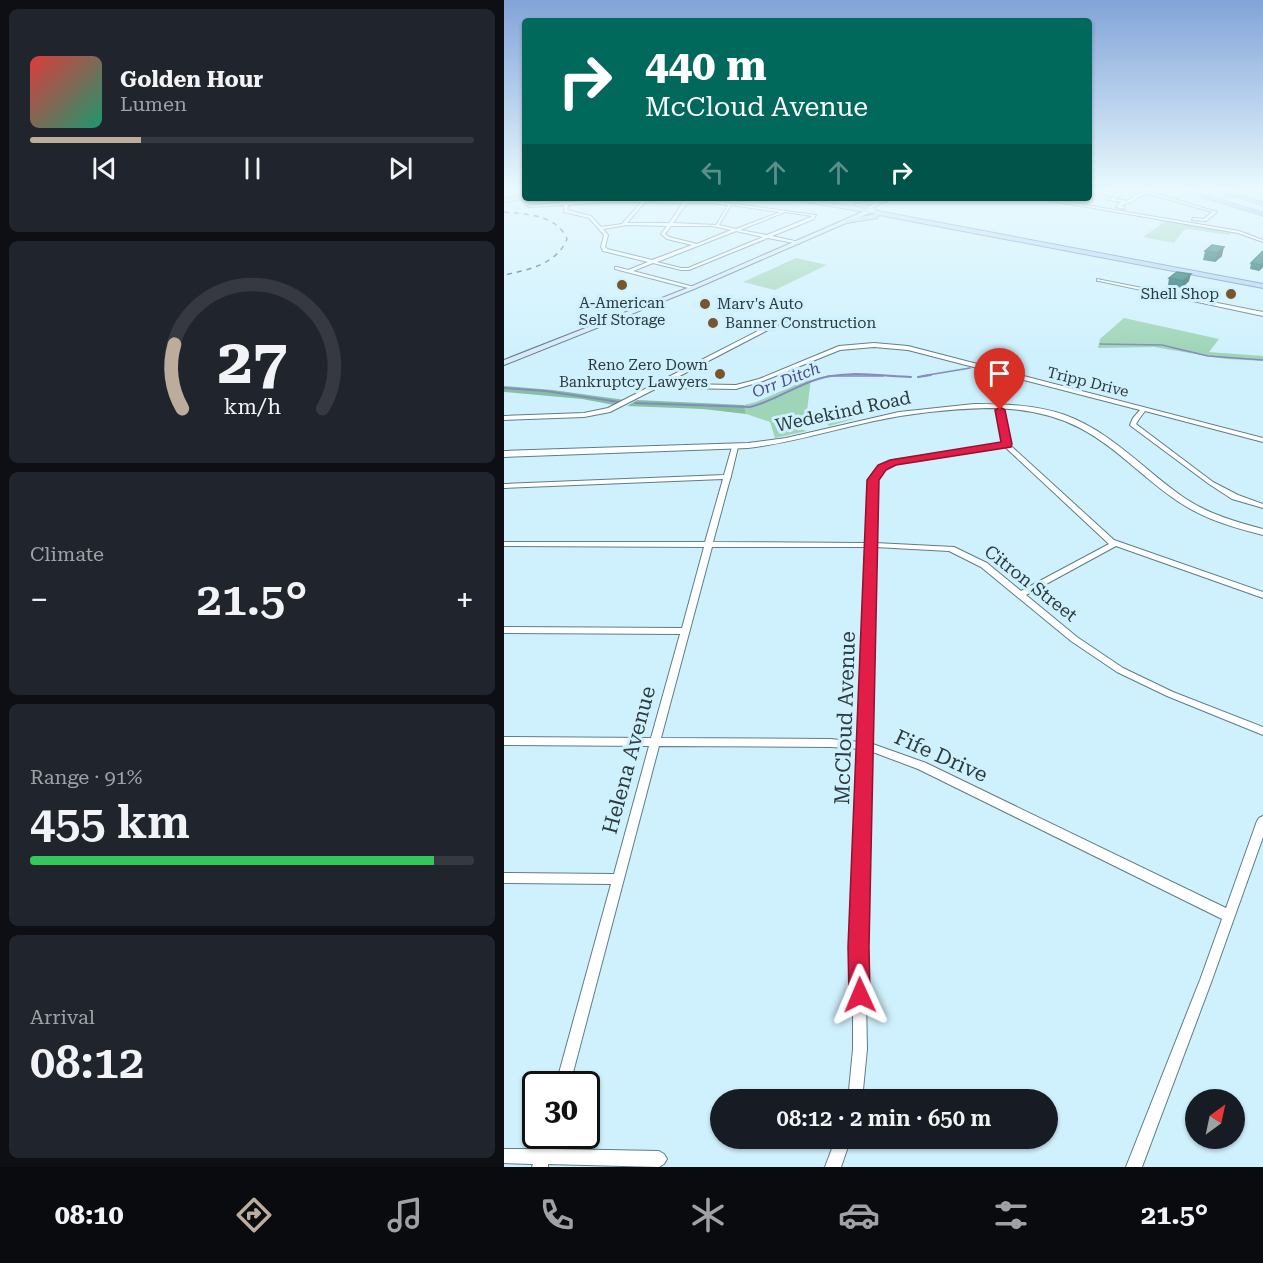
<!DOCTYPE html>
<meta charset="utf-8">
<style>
body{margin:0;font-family:"Roboto Serif",serif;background:#20242c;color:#f1f3f6;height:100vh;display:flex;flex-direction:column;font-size:22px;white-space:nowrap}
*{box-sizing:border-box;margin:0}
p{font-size:20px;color:#9ea1a6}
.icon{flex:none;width:33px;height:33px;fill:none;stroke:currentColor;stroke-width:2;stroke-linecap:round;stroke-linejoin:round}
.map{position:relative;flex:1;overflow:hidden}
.sheet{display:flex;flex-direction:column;gap:9px;padding:9px;background:#0d0f14;width:504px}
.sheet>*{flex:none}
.hud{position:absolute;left:18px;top:18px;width:570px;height:183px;border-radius:6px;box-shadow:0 2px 4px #0004;background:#00695c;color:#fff;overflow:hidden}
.needle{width:39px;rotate:33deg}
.buttons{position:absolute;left:681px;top:1089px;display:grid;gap:12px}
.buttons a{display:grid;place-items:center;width:60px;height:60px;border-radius:50%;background:#171b24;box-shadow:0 2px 4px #0004;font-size:30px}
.speed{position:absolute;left:18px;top:1071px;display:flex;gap:12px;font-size:30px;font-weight:700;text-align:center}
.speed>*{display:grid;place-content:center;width:78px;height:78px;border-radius:50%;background:#171b24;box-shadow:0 2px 4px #0004;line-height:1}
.speed .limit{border:3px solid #111;border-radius:9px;background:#fff;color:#111}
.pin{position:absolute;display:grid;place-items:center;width:51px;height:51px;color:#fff;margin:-62px -26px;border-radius:50% 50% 50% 0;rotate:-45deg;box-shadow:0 0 6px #0007}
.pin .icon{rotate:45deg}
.me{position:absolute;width:66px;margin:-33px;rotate:359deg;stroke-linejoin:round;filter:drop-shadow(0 0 4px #0008)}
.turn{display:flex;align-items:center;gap:21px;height:126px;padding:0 24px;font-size:27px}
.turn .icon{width:78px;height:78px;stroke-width:2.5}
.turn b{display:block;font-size:42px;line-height:51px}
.lanes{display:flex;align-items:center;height:57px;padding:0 24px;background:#0003;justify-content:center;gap:30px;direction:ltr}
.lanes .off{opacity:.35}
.big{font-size:45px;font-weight:600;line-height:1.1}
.sheet .card{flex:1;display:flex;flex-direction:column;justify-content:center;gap:9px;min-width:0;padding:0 21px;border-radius:9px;background:#20242c}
.sheet .dial{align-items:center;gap:0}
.dial svg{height:156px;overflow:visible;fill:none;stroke:#363941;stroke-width:7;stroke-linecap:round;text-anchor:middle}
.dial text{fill:#f1f3f6;stroke:none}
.song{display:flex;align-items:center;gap:18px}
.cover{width:72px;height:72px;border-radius:9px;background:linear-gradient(135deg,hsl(0 70% 55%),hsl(160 70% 35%))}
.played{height:6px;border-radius:3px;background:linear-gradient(90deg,#bbac9c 25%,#363941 25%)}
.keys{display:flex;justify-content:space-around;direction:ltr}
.heat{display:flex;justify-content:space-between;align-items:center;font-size:33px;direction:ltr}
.charge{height:9px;border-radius:4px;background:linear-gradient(90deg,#34c759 91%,#363941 0)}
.trip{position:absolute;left:206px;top:1089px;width:348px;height:60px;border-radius:30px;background:#171b24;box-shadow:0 2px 4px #0004;font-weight:600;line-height:60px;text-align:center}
.dock{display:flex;height:96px;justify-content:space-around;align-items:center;background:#090b0e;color:#9ea1a6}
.dock .icon{width:42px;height:42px}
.dock .active{color:#bbac9c}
.dock b{font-size:27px;color:#f1f3f6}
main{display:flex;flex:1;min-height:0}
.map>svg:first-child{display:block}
.green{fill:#9fd5b7}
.forest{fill:#84c1a0}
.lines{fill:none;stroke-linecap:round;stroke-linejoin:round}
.stream-far1{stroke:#8789bf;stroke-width:1.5}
.stream{stroke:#8789bf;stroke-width:2}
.minor-casing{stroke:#5e7d87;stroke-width:2}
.tertiary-casing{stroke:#5e7d87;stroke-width:2}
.secondary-casing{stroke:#5e7d87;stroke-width:2}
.primary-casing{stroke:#658bb2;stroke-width:2}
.motorway-casing{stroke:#658bb2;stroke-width:1}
.minor{fill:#fff;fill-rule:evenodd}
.tertiary{fill:#fff;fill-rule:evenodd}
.secondary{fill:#dae9fa;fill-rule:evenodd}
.primary{fill:#b5d4f6;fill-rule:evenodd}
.motorway{fill:#84b7f0;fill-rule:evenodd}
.rail{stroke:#405156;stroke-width:1.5;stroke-dasharray:5 5;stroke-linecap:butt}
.wall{fill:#075c59}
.shaded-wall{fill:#064b48}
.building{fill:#086b67;stroke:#064b48;stroke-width:1.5}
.route{fill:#e11d48;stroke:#92132f;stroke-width:1.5}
.poi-dot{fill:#78552d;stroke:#cff1fd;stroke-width:2}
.labels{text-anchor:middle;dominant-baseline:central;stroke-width:6;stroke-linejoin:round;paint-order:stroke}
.far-poi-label{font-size:15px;fill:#2c3a3e;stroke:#cff1fd;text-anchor:end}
.far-street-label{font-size:15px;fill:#2c3a3e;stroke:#cff1fd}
.far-water-label{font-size:16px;font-style:italic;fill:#4c4a8f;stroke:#cff1fd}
.street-label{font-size:18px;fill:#2c3a3e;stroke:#cff1fd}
.near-street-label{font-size:21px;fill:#2c3a3e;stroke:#cff1fd}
</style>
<main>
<section class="sheet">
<div class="card">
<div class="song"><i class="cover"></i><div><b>Golden Hour</b><p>Lumen</p></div></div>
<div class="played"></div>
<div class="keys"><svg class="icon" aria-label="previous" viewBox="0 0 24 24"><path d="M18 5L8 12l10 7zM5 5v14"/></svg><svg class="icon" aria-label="pause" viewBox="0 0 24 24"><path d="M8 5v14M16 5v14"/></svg><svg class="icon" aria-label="next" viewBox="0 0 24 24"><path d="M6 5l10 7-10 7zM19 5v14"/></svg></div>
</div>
<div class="card dial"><svg viewBox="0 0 100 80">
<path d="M14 69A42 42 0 1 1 86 69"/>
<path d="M14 69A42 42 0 0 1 10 36" stroke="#bbac9c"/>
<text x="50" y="56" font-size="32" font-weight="700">27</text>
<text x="50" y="72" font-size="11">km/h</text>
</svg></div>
<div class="card"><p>Climate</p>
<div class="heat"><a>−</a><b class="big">21.5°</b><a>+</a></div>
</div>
<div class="card"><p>Range · 91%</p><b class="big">455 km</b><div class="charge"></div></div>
<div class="card"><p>Arrival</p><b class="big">08:12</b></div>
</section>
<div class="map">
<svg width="759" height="1167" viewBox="0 0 759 1167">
<rect width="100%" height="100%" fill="#cff1fd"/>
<g class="green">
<path d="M 662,221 L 728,232 L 725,235 L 684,229 L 680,230 L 670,243 L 639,237 Z"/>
<path d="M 292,258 L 323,265 L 271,290 L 239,282 Z"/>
<path d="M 620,318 L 715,339 L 705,352 L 759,356 L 759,361 L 722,359 L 650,347 L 594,348 L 596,339 Z"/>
<path d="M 307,378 L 303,411 L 311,415 L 341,409 L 350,419 L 325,426 L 322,422 L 298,418 L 297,429 L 303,431 L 271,438 L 266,422 L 242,414 L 240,405 L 252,402 Z"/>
</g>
<g class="forest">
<path d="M 0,386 L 49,390 L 121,400 L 110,405 L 78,399 L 0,392 Z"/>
<path d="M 133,400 L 240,405 L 242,414 L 199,409 L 123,406 Z"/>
</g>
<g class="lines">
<g class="stream-far1">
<path d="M 596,344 L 658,345 L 704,356 L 759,360"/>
<path d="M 324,376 L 379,376"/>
<path d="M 418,376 L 466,368"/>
</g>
<g class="stream">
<path d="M 414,377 L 427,375"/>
<path d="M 0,388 L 41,391 L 115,402"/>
<path d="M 131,403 L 246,407 C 270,401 291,386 314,379 C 342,370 378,376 407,377"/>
</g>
<g class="minor-casing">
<g id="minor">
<path d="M 624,188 L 628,188 L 610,199 L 623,201 L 635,193 L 646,192 L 713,212 L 702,221 L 688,220 L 689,218 L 700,219 L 708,212 L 646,194 C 633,195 635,199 625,203 C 622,204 619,204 617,206 L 621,207 L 620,209 L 612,207 L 617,202 L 604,200 L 611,196 L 585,191 L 585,189 L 614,194 Z"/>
<path d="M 383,198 L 388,198 L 365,209 L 362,208 Z"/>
<path d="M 531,198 L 540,198 L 735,231 L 759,240 L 759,242 L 734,233 Z"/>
<path d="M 101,200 L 209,201 L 312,215 L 310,219 L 268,236 L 295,242 L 295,244 L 264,238 L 185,270 L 177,270 L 149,263 L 129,271 L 190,287 L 190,289 L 188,289 L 111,269 L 111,267 L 113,267 L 124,270 L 144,262 L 99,251 L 97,247 L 100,235 L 85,218 L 60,212 L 60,205 L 25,207 L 23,206 L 62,202 ZM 101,202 L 137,202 L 118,224 L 97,227 L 87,216 L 63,210 L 64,205 ZM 141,202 L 179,203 L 165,223 L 123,223 ZM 183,203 L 209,203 L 224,205 L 212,225 L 169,223 ZM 227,205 L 276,212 L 232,229 L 215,225 ZM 281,212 L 308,216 L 307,217 L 263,235 L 236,230 ZM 123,225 L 163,226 L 157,234 L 163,239 L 188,245 L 148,260 L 103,249 L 101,247 L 104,235 L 99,229 ZM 167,226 L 208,226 L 227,230 L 193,244 L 165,237 L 161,234 ZM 232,231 L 259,237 L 184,268 L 177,268 L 153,262 Z"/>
<path d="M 593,279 L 759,312 L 759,316 L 595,281 L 593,281 Z"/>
<path d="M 283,316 L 285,317 L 285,319 L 164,382 L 175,384 L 232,385 L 255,379 L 335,346 L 370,343 L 404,346 L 759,438 L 759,442 L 641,411 L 635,419 L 632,424 L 709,482 L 734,495 L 759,504 L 759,508 L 728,499 L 705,484 L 627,426 L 626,425 L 629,418 L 636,410 L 404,350 L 370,347 L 336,350 L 259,381 L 232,389 L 175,388 L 159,385 L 106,412 L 80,417 L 0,420 L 0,416 L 80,413 L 104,408 Z"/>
<path d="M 496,404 L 499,406 L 503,438 L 507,446 L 610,540 L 759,592 L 759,598 L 612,546 L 522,595 L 573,637 L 619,668 L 669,692 L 759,727 L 759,735 L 663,696 L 613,672 L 567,641 L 477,567 L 445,551 L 371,547 L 366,743 L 422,763 L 722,908 L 753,821 L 755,818 L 759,816 L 759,837 L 708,980 L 638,1167 L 622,1167 L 696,980 L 718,919 L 414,769 L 366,751 L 361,947 L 363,1049 L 358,1100 L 344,1100 L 349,1049 L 349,947 L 356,749 L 327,747 L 155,746 L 66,1084 L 52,1084 L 107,884 L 0,883 L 0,873 L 110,874 L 145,746 L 0,745 L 0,737 L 147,738 L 176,634 L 0,633 L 0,627 L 178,628 L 200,547 L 0,546 L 0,542 L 201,542 L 219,479 L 0,488 L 0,484 L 220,475 L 228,447 L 231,445 L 234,447 L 227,476 L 227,477 L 226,479 L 209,542 L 363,543 L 365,480 L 376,466 L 390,460 L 499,443 L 497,438 L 493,406 ZM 500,446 L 605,544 L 517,591 L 483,563 L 450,547 L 371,543 L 373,480 L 380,468 L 392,464 ZM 208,547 L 363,547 L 356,742 L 327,739 L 157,738 Z"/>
<path d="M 38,1136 L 52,1136 L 49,1149 L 155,1151 L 160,1154 L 163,1159 L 160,1164 L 155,1167 L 44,1164 L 44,1167 L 28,1167 L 29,1164 L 0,1163 L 0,1149 L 34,1149 Z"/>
<path d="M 332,1138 L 347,1138 L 337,1167 L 321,1167 Z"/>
</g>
</g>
<g class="tertiary-casing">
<path id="tertiary" d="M 470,404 C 501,404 532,405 561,415 C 608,432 642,472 682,499 C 705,514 732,522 759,529 L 759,535 C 731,528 703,520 678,504 C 642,481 614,448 576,428 C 547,413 515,408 483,408 C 445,409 407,413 370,421 C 328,430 287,443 244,448 L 0,457 L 0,451 L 244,443 L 282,438 L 395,412 Z"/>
</g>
<g class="secondary-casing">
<path id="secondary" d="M 370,207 L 372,210 L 190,289 L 0,365 L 0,360 L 186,287 Z"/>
</g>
<g class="primary-casing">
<g id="primary">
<path d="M 21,196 L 23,199 L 0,202 L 0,198 Z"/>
<path d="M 280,198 L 293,198 L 347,206 L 759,284 L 759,288 L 375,215 L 373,218 L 343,223 L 341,220 L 372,214 Z"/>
<path d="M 381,199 L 383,202 L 353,206 L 350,204 Z"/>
</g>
</g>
<g class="motorway-casing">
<g id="motorway">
<path d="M 669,188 L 679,188 L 759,212 L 759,216 Z"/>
<path d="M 702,188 L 719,191 L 722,189 L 759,202 L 759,206 L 733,197 L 728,198 Z"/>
</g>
</g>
<use href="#minor" class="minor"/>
<use href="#tertiary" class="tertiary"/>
<use href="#secondary" class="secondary"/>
<use href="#primary" class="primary"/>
<use href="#motorway" class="motorway"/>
<path class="rail" d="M 0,212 C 23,214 53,215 63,239 C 53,264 24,270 0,275"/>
</g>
<g class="wall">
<path d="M 708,245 L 718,256 L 711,262 L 699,260 L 701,251 Z"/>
<path d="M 759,251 L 759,267 L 755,271 L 746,269 L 747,263 Z"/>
<path d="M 665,278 L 685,281 L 678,288 L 664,285 Z"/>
</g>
<g class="shaded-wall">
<path d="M 720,247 L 718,256 L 711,262 L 713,253 Z"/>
<path d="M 759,263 L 759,267 L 755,271 L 756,265 Z"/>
<path d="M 687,274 L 685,281 L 678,288 L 679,281 Z"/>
</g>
<g class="building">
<path d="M 708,245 L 720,247 L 713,253 L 701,251 Z"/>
<path d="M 759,251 L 759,263 L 756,265 L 747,263 Z"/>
<path d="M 673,272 L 687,274 L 679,281 L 665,278 Z"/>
</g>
<linearGradient id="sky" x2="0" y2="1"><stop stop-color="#81a3d8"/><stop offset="0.54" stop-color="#e9f9fe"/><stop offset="1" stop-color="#e9f9fe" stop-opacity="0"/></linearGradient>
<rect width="759" height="351" fill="url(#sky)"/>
<path class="route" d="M 496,407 L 501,410 L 508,444 L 507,447 L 392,465 L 382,470 L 375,480 L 365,947 L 366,995 L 363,1002 L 356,1005 L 348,1002 L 345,995 L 344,947 L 363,480 L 374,465 L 386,460 L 497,442 L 491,410 Z"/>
<g class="poi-dot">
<circle cx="118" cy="285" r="6"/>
<circle cx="727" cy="294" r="6"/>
<circle cx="201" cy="304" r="6"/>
<circle cx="209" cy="323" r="6"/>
<circle cx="216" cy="374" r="6"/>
</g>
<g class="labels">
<g class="far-poi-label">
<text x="715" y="294">Shell Shop</text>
<text x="118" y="303" text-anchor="middle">A-American<tspan x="118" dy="17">Self Storage</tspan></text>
<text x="213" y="304" text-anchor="start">Marv's Auto</text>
<text x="221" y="323" text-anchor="start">Banner Construction</text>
<text x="204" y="365">Reno Zero Down<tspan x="204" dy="17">Bankruptcy Lawyers</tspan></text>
</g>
<g class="far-street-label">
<text transform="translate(584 382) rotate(14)">Tripp Drive</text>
</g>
<g class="far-water-label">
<text transform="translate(282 380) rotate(-21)">Orr Ditch</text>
</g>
<g class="street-label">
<text transform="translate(339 411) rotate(-12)">Wedekind Road</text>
<text transform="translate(527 583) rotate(38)">Citron Street</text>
</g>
<g class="near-street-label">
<text transform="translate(341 718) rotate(-88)">McCloud Avenue</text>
<text transform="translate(437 756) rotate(24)">Fife Drive</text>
<text transform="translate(125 760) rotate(-75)">Helena Avenue</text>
</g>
</g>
</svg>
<div class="buttons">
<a><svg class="needle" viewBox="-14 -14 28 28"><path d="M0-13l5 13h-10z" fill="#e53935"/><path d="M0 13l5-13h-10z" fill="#9ea1a6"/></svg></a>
</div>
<div class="speed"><div class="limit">30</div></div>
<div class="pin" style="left:496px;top:410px;background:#d93025"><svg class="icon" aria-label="arrive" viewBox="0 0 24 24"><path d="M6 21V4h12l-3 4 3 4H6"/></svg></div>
<svg class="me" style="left:356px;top:995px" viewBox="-20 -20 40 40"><path d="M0-17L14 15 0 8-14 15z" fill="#e11d48" stroke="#fff" stroke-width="4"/></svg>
<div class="trip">08:12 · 2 min · 650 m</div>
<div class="hud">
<div class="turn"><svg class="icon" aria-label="right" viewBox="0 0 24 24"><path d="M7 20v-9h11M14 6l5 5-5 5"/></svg><div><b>440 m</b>McCloud Avenue</div></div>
<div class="lanes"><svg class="icon off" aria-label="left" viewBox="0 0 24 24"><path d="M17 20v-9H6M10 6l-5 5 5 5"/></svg><svg class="icon off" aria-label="ahead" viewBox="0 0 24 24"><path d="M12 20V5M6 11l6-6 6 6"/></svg><svg class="icon off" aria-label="ahead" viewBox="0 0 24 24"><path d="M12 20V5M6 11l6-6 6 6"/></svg><svg class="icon" aria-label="right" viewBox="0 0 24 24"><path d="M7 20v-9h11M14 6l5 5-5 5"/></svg></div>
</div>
</div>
</main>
<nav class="dock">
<b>08:10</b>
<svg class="icon active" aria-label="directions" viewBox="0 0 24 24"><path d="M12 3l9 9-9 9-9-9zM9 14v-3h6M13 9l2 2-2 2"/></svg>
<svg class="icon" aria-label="music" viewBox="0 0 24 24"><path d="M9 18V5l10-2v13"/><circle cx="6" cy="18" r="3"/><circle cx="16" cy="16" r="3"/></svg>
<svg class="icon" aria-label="phone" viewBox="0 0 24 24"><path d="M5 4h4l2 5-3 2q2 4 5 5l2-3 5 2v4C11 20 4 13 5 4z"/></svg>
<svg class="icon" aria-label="climate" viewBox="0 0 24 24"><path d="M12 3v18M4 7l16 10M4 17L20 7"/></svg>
<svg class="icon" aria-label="car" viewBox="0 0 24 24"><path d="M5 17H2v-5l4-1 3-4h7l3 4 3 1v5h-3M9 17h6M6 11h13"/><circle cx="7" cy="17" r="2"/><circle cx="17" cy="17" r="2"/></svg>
<svg class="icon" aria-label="filters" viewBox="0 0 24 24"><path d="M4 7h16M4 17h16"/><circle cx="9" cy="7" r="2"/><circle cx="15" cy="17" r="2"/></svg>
<b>21.5°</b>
</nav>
